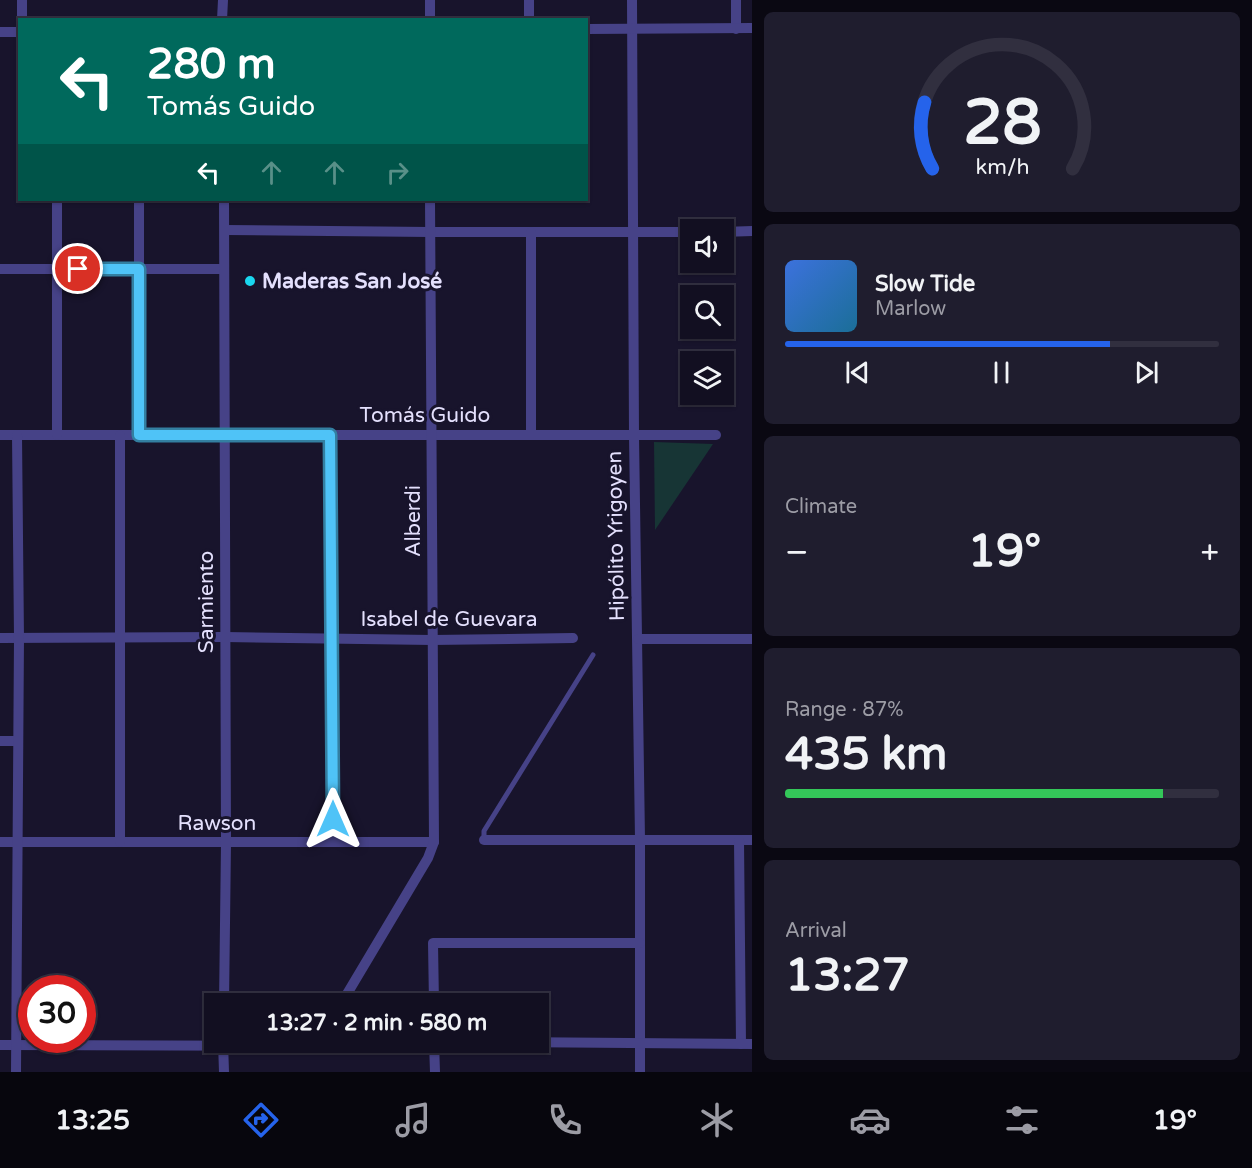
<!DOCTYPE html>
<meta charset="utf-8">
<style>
body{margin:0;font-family:"Varela Round",sans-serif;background:#1f1d2e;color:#f1f3f6;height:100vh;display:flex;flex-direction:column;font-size:22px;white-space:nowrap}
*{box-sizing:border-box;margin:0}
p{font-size:20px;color:#9c9ca5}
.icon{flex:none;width:33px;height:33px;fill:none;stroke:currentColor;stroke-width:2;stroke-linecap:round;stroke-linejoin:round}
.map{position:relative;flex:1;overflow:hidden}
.drawer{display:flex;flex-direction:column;gap:12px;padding:12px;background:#0a0812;width:500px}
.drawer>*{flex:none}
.banner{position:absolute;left:18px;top:18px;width:570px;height:183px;border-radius:0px;box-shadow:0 2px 4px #0004,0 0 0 2px #312f3f;background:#00695c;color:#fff;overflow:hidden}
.controls{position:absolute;left:680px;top:219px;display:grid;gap:12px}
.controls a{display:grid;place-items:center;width:54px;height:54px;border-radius:0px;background:#120f21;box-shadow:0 2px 4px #0004,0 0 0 2px #312f3f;font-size:30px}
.speed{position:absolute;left:18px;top:975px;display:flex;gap:12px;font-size:30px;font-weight:700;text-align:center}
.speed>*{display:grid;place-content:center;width:78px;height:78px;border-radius:50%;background:#120f21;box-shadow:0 2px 4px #0004,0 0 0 2px #312f3f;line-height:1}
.speed .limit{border:9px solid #d22;background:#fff;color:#111}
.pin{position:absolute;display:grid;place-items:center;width:51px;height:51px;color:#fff;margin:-26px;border:3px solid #fff;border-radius:50%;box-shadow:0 2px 6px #0007}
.me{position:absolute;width:66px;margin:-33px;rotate:0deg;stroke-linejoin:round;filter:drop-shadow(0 0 4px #0008)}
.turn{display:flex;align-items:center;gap:21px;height:126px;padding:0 30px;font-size:27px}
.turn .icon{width:78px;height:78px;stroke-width:2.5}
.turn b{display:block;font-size:42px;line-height:51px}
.lanes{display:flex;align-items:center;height:57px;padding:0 30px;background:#0003;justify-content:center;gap:30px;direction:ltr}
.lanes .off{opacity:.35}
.big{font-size:45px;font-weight:700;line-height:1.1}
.drawer .card{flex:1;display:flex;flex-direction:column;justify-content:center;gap:9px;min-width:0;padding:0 21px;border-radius:9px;background:#1f1d2e}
.drawer .dial{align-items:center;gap:0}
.dial svg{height:156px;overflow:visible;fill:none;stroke:#312f3f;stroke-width:7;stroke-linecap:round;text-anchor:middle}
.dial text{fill:#f1f3f6;stroke:none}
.song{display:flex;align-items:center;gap:18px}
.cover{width:72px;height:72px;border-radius:9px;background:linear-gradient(135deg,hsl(220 70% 55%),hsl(200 70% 35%))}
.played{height:6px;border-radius:3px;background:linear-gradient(90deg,#2563eb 75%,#312f3f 75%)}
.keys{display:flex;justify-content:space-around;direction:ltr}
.heat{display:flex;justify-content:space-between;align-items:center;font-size:33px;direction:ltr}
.charge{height:9px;border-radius:4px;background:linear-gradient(90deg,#34c759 87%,#312f3f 0)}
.trip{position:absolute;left:204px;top:993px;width:345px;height:60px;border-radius:0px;background:#120f21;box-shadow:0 2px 4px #0004,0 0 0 2px #312f3f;font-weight:700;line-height:60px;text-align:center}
.tabs{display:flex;height:96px;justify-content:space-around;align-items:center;background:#07060d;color:#9c9ca5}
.tabs .icon{width:42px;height:42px}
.tabs .selected{color:#2563eb}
.tabs b{font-size:27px;color:#f1f3f6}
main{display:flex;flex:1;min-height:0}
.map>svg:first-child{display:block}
.green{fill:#173535}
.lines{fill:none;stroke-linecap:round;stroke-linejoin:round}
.lane{stroke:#464287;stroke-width:5}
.street{stroke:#464287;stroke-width:10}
.route-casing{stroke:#337fa1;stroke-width:15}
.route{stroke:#4fc3f7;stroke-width:10}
.poi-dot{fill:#1ad7ef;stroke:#18142c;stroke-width:2}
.labels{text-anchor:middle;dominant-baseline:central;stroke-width:6;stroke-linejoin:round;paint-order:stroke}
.poi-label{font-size:21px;font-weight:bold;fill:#e4e0fd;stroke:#18142c;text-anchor:start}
.street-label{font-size:21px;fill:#e4e0fd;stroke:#18142c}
</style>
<main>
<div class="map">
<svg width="753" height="1072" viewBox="0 0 753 1072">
<rect width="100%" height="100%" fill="#18142c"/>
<path class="green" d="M 654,442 L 713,444 L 655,530 Z"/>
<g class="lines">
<path class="lane" d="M 484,840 L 484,831 L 593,655"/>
<g class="street">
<path d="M 22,0 L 22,20"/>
<path d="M 430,0 L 430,20"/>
<path d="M 632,0 L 634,436 L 640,839 L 640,1072"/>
<path d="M 736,0 L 736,29"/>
<path d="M 222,20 L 223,0"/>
<path d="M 529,20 L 529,0"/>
<path d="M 586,29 L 753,28"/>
<path d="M 0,32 L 20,32"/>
<path d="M 139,200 L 139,435"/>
<path d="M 225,230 L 430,232 L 690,232"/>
<path d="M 531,232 L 531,435"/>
<path d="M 723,232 L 753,231"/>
<path d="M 0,269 L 224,269"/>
<path d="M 0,435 L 716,435"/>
<path d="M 57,435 L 57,200"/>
<path d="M 330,435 L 333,842"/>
<path d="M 0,638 L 225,637 L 432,640 L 573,638"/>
<path d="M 638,639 L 753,639"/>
<path d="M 0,741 L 18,741"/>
<path d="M 484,840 L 753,840"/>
<path d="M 739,840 L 741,1044"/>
<path d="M 0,842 L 434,842"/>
<path d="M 120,842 L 120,435"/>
<path d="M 224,1004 L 226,843 L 224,200"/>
<path d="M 341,1004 L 428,858 L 434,842 L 430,200"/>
<path d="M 434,1004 L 433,943 L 640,943"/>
<path d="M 223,1042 L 224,1072"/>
<path d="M 434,1042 L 435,1072"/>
<path d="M 500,1042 L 753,1044"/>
<path d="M 0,1045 L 310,1046 L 315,1042"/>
<path d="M 16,1072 L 19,638 L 17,435"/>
</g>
</g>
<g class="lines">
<g class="route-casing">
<path id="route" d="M 78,269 L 139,269 L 139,435 L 330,435 L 333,819"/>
</g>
<use href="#route" class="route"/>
</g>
<circle class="poi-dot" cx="250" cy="281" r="6"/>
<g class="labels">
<g class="poi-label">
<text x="262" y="281">Maderas San José</text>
</g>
<g class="street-label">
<text x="425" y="415">Tomás Guido</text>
<text transform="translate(413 521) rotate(-90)">Alberdi</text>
<text transform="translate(616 536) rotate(-91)">Hipólito Yrigoyen</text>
<text transform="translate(206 602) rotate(-90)">Sarmiento</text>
<text x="449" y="619">Isabel de Guevara</text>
<text x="217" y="823">Rawson</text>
</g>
</g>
</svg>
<div class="controls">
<a><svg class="icon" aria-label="sound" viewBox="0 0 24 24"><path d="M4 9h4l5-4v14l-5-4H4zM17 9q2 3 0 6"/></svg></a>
<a><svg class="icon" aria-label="search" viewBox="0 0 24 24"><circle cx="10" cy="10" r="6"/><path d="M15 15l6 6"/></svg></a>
<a><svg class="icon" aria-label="layers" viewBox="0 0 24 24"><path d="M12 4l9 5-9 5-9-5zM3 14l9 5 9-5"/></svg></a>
</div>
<div class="speed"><div class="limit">30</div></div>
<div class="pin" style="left:78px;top:269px;background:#d93025"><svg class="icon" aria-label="arrive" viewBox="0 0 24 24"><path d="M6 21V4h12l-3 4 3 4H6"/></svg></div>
<svg class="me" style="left:333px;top:819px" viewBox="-20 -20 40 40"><path d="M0-17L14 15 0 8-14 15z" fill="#4fc3f7" stroke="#fff" stroke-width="4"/></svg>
<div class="trip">13:27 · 2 min · 580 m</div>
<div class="banner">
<div class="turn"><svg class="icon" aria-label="left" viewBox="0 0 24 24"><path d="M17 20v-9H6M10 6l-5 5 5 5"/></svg><div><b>280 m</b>Tomás Guido</div></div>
<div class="lanes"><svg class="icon" aria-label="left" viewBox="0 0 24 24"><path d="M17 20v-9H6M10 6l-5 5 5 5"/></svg><svg class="icon off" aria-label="ahead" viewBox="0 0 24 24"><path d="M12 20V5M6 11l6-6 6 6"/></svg><svg class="icon off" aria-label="ahead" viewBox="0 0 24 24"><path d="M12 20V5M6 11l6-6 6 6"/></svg><svg class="icon off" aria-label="right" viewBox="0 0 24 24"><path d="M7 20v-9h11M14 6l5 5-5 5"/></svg></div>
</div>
</div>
<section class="drawer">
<div class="card dial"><svg viewBox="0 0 100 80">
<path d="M14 69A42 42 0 1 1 86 69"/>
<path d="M14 69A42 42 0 0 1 10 35" stroke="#2563eb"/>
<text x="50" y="56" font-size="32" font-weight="700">28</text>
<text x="50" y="72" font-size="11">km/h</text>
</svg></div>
<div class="card">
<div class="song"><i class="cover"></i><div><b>Slow Tide</b><p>Marlow</p></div></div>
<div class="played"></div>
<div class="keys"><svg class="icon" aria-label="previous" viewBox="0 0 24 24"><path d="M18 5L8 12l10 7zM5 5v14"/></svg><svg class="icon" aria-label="pause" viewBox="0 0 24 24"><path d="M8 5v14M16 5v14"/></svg><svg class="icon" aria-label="next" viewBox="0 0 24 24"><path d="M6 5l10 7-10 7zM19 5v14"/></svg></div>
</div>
<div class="card"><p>Climate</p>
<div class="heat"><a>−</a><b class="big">19°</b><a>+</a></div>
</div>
<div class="card"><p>Range · 87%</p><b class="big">435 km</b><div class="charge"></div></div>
<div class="card"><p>Arrival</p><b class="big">13:27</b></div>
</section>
</main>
<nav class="tabs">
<b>13:25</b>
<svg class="icon selected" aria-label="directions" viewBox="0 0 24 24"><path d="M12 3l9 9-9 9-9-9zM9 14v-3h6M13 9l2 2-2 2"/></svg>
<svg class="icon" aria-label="music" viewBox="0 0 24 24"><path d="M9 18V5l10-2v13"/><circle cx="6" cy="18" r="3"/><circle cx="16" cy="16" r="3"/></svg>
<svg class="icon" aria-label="phone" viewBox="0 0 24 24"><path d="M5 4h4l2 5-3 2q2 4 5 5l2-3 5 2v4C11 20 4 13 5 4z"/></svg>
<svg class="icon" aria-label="climate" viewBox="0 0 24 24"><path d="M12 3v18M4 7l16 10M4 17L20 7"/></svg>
<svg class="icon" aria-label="car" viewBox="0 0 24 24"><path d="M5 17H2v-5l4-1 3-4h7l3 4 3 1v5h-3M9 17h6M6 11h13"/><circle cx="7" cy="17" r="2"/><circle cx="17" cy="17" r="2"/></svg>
<svg class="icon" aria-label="filters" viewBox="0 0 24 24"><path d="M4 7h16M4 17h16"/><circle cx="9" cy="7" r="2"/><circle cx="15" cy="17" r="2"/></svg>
<b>19°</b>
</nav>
